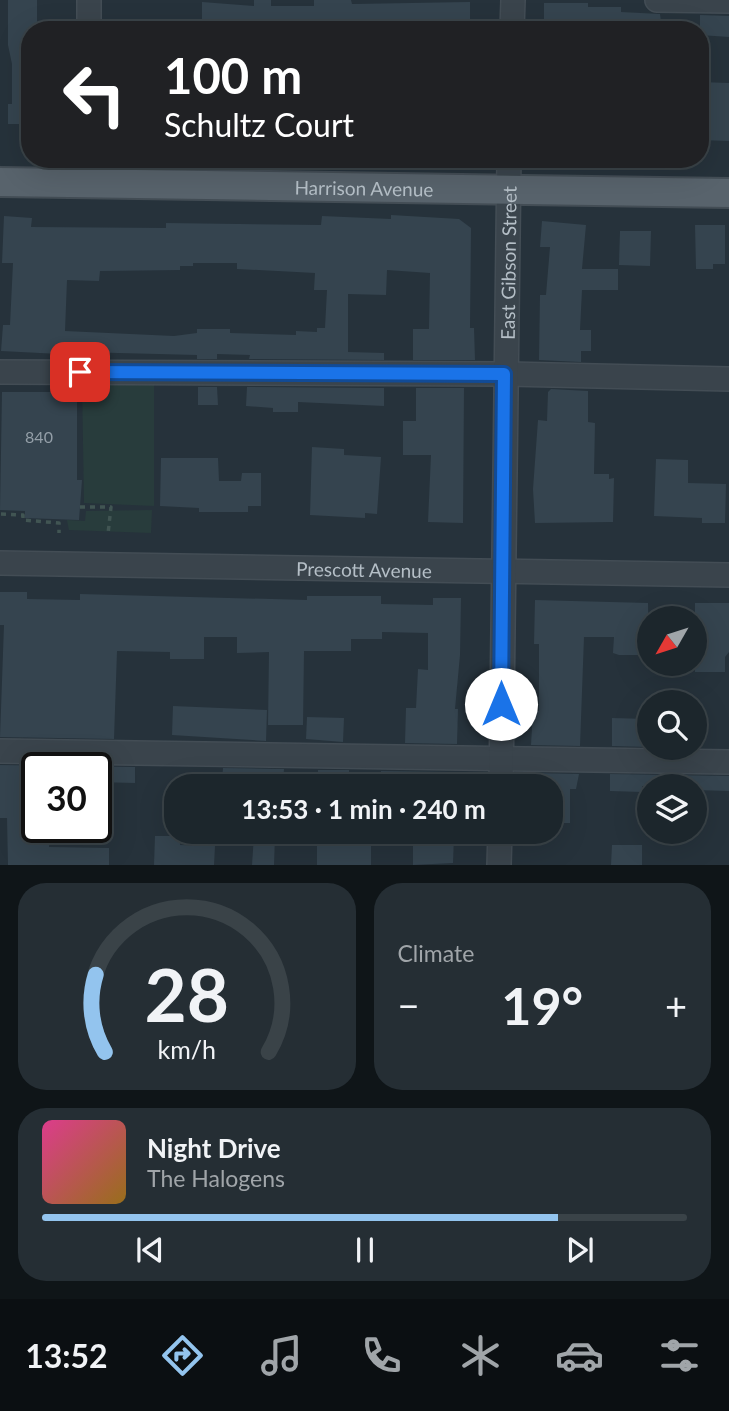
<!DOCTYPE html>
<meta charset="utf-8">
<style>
body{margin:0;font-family:Lato,sans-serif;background:#252e34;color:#f1f3f6;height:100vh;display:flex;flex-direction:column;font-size:26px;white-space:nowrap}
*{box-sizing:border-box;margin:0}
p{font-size:23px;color:#a0a5a9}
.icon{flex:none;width:38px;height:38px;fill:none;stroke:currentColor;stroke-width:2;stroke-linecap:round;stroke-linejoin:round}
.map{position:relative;height:865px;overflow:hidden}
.panel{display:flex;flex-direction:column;gap:18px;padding:18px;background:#0f1518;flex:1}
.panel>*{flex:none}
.top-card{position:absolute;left:21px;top:21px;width:688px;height:147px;border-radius:28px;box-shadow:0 7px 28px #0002,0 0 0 2px #3a4348;background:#202124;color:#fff;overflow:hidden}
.needle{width:46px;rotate:231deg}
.fabs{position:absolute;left:637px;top:606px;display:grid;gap:14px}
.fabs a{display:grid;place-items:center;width:70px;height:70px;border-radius:50%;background:#1c262c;box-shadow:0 7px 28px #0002,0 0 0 2px #3a4348;font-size:35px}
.speed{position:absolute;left:21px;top:752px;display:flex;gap:14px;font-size:35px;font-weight:700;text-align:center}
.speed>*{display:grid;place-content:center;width:91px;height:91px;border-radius:50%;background:#1c262c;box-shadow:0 7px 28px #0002,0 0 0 2px #3a4348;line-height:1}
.speed .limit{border:4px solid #111;border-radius:10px;background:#fff;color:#111}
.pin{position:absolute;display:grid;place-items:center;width:60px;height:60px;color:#fff;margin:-30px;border-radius:14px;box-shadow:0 4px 10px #0006}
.me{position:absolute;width:77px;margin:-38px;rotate:0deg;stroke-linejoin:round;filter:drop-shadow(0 0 5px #0008)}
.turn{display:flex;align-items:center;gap:24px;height:147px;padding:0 28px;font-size:32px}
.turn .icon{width:91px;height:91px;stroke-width:2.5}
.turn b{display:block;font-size:49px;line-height:60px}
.big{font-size:52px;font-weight:700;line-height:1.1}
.panel .tile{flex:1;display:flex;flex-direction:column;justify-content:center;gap:10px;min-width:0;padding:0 24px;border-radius:28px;background:#252e34}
.panel .dial{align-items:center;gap:0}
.dial svg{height:182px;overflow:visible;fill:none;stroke:#3a4348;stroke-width:7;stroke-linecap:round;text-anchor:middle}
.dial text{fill:#f1f3f6;stroke:none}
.song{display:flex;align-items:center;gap:21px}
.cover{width:84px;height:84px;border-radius:10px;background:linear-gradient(135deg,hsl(330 70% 55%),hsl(40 70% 35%))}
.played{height:7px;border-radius:4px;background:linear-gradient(90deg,#93c4ee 80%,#3a4348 80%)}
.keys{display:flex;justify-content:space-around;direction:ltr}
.heat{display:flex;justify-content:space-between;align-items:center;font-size:38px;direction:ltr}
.panel .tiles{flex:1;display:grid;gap:18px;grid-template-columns:1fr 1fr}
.tile:last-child{grid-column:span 2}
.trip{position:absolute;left:164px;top:774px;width:399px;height:70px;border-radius:28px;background:#1c262c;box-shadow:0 7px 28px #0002,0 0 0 2px #3a4348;font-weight:700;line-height:70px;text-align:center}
.menu{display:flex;height:112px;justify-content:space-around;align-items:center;background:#0b0f12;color:#a0a5a9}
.menu .icon{width:49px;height:49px}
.menu .current{color:#93c4ee}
.menu b{font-size:32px;color:#f1f3f6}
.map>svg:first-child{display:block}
.green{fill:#283c3c}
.building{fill:#35444f;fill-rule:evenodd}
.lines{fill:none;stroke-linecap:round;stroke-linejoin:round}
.minor-casing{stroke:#434d55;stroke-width:26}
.major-casing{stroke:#434d55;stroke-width:32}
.path{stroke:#415553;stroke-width:3.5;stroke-dasharray:5 5;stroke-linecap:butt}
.minor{stroke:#3a444c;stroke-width:23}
.major{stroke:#58636c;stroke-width:28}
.route-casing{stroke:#114b97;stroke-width:18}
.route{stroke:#1a73e8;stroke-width:12}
.labels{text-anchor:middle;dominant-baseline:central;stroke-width:7;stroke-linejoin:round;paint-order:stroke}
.number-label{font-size:16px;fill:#949fa8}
.street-label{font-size:19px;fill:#b5bfc7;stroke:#1f2931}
</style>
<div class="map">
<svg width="729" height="865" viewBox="0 0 729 865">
<rect width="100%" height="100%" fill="#26323b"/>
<g class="green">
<path d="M 82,383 L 154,383 L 154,506 L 84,503 Z"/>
<path d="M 152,510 L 151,533 L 69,530 L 67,520 L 85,521 L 86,511 Z"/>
</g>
<g class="building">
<path d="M 8,0 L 37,0 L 37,30 L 30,30 L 30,118 L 25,118 L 25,124 L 8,124 L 8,104 L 12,104 L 12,64 L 8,45 Z"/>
<path d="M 254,0 L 271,0 L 271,6 L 314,6 L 314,0 L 351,0 L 352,4 L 470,2 L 470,27 L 432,30 L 432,27 L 417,27 L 417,24 L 310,24 L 310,30 L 281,30 L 252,28 L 252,24 L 202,24 L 202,2 L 254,6 Z"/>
<path d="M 544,3 L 588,3 L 588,7 L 621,7 L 621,12 L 660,14 L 662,30 L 544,29 Z"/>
<path d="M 700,15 L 729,16 L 729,37 L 700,35 Z"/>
<path d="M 700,82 L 729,83 L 729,141 L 700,140 Z"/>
<path d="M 391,215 L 459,219 L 471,228 L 470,328 L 474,328 L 475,360 L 413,360 L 413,329 L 429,329 L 430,273 L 387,270 L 386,295 L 348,294 L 348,352 L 384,353 L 384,360 L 249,359 L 250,355 L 217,354 L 217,359 L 197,359 L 197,355 L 79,352 L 79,355 L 1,351 L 3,325 L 10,325 L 13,263 L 2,263 L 4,216 L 32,218 L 31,227 L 166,228 L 166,223 L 321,225 L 322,216 L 391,219 ZM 193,263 L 237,263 L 237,269 L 315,273 L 314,290 L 327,290 L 325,328 L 317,328 L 317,332 L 296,331 L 296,335 L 230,333 L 230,329 L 197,329 L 197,333 L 174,336 L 65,331 L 67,280 L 99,281 L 100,271 L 180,270 L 180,266 L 193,266 Z"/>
<path d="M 542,221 L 586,225 L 582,269 L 618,269 L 618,290 L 582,290 L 580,330 L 591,330 L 591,351 L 581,351 L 581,362 L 539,360 L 540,295 L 546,295 L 550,247 L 540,247 Z"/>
<path d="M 695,225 L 725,225 L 725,264 L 713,264 L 713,269 L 696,269 Z"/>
<path d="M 620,231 L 651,231 L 650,266 L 619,265 Z"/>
<path d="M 198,387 L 217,387 L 218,405 L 198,405 Z"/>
<path d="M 247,387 L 384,388 L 384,406 L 298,402 L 298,412 L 273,412 L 273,408 L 246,406 Z"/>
<path d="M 416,388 L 464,388 L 463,523 L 428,522 L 431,455 L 403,455 L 403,421 L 416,421 Z"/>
<path d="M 551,389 L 588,391 L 588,422 L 595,423 L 594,474 L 609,474 L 609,479 L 614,478 L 613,522 L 535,523 L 533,489 L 538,420 L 547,421 L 548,392 Z"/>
<path d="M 2,392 L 77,392 L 77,480 L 82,480 L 79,520 L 25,518 L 25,511 L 0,510 Z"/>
<path d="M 312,447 L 344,449 L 344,455 L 381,457 L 377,514 L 365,513 L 365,518 L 310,515 Z"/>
<path d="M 161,458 L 218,458 L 219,481 L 241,481 L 242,473 L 261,473 L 261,506 L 248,506 L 248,512 L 199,512 L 199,508 L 160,506 Z"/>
<path d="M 656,459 L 688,460 L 688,483 L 726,484 L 725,523 L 702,523 L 702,518 L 654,516 Z"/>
<path d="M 0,592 L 27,592 L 27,599 L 80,600 L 80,594 L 307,600 L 307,596 L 381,596 L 381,604 L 433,605 L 433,598 L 461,598 L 460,655 L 455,709 L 458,709 L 457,744 L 405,743 L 406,708 L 416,708 L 418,669 L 428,670 L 428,633 L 382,632 L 382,639 L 351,639 L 351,651 L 304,651 L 303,725 L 268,725 L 269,652 L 237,653 L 237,637 L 204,637 L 204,659 L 170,659 L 170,652 L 117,651 L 114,739 L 0,737 L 4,625 L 0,625 Z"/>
<path d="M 535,600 L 648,603 L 649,655 L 619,655 L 613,653 L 614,637 L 584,637 L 580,746 L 531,745 L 533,711 L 539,711 L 539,644 L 534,644 Z"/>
<path d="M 695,603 L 729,603 L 729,652 L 725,657 L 725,672 L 695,672 Z"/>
<path d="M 173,706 L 267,710 L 266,741 L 172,735 Z"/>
<path d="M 307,717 L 344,718 L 343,742 L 306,739 Z"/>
<path d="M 612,718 L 648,719 L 647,747 L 612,746 Z"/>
<path d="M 0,765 L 135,767 L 135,783 L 96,782 L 96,768 L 37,768 L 36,824 L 37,828 L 50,828 L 49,847 L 109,848 L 109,865 L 8,865 L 7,818 L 0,818 Z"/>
<path d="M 223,768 L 284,769 L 283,781 L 222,781 Z"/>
<rect x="318" y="770" width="31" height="16"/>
<path d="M 381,771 L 450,772 L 450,786 L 381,784 Z"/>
<path d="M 532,773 L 579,774 L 576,789 L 570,789 L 570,823 L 551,823 L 551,786 L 537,786 Z"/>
<path d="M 610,774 L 729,776 L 729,791 L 695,790 L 695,786 L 642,786 L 642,792 L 610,791 Z"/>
<path d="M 413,834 L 454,836 L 453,863 L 413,865 Z"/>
<path d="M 254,835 L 275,836 L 274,865 L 252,865 Z"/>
<path d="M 155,836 L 180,836 L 180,845 L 215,846 L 214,865 L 154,865 Z"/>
<path d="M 348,838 L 371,839 L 371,865 L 317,865 L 317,842 L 348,841 Z"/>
<path d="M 612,845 L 642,845 L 642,865 L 611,865 Z"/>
</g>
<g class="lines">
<g class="minor-casing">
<g id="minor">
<path d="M 89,0 L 89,30"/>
<path d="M 657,0 L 729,1"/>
<path d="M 512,30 L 513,0"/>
<path d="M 0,372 L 504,374 L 729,379"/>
<path id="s1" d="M 0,563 L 729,575"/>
<path d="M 0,751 L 729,762"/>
<path id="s2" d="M 501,786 L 509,159"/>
<path d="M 499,865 L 500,831"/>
</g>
</g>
<g class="major-casing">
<g id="major">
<path id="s3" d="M 0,182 L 729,193"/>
</g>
</g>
<g class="path">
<path d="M 80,507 L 111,507 L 108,534"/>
<path d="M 1,514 L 23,515 L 23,520 L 59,523 L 59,533"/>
</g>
<use href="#minor" class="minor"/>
<use href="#major" class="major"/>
</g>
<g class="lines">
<g class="route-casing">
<path id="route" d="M 80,372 L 504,374 L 501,704"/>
</g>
<use href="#route" class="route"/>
</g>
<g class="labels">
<g class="number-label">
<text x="39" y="436">840</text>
</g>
<g class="street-label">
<text stroke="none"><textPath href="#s3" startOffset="364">Harrison Avenue</textPath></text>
<text stroke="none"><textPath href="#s2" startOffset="523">East Gibson Street</textPath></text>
<text stroke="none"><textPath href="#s1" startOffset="364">Prescott Avenue</textPath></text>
</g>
</g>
</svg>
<div class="fabs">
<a><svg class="needle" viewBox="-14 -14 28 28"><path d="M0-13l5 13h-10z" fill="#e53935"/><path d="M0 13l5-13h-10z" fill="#a0a5a9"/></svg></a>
<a><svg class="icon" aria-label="search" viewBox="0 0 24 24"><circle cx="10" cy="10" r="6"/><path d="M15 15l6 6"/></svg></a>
<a><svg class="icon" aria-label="layers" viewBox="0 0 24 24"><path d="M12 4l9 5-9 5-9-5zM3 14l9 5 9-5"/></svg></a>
</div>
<div class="speed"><div class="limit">30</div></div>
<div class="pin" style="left:80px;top:372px;background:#d93025"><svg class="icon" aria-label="arrive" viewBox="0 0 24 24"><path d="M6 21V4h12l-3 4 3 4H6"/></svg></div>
<svg class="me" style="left:501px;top:704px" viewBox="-20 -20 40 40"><circle r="19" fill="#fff"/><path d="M0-13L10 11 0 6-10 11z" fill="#1a73e8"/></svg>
<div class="trip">13:53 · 1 min · 240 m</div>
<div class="top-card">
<div class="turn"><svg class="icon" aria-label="left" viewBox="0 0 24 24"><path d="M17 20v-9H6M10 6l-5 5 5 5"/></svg><div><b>100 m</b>Schultz Court</div></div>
</div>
</div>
<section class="panel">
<div class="tiles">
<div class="tile dial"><svg viewBox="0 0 100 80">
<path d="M14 69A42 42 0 1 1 86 69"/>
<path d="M14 69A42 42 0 0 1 10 35" stroke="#93c4ee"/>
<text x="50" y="56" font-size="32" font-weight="700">28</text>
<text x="50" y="72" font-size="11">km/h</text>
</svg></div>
<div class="tile"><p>Climate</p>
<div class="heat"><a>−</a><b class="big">19°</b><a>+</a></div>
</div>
<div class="tile">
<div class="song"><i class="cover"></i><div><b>Night Drive</b><p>The Halogens</p></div></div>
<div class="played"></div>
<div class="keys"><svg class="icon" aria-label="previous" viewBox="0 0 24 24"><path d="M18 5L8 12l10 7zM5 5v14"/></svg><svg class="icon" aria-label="pause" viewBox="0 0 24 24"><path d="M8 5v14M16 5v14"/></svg><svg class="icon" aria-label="next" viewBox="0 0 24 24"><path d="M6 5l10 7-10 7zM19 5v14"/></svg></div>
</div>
</div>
</section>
<nav class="menu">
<b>13:52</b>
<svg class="icon current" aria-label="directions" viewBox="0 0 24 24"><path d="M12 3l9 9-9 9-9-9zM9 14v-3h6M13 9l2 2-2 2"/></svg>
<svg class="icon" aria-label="music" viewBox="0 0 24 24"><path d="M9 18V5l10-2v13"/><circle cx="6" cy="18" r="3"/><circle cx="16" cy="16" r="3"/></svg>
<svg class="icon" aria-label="phone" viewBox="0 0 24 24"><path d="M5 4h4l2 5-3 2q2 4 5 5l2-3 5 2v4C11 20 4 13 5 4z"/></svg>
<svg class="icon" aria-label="climate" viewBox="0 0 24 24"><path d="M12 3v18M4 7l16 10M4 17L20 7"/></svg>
<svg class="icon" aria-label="car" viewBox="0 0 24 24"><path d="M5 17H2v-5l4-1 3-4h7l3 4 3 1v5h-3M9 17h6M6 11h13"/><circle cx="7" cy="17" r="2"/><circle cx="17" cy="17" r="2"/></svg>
<svg class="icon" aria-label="filters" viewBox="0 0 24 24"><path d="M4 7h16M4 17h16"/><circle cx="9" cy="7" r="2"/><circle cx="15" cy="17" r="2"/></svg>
</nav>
